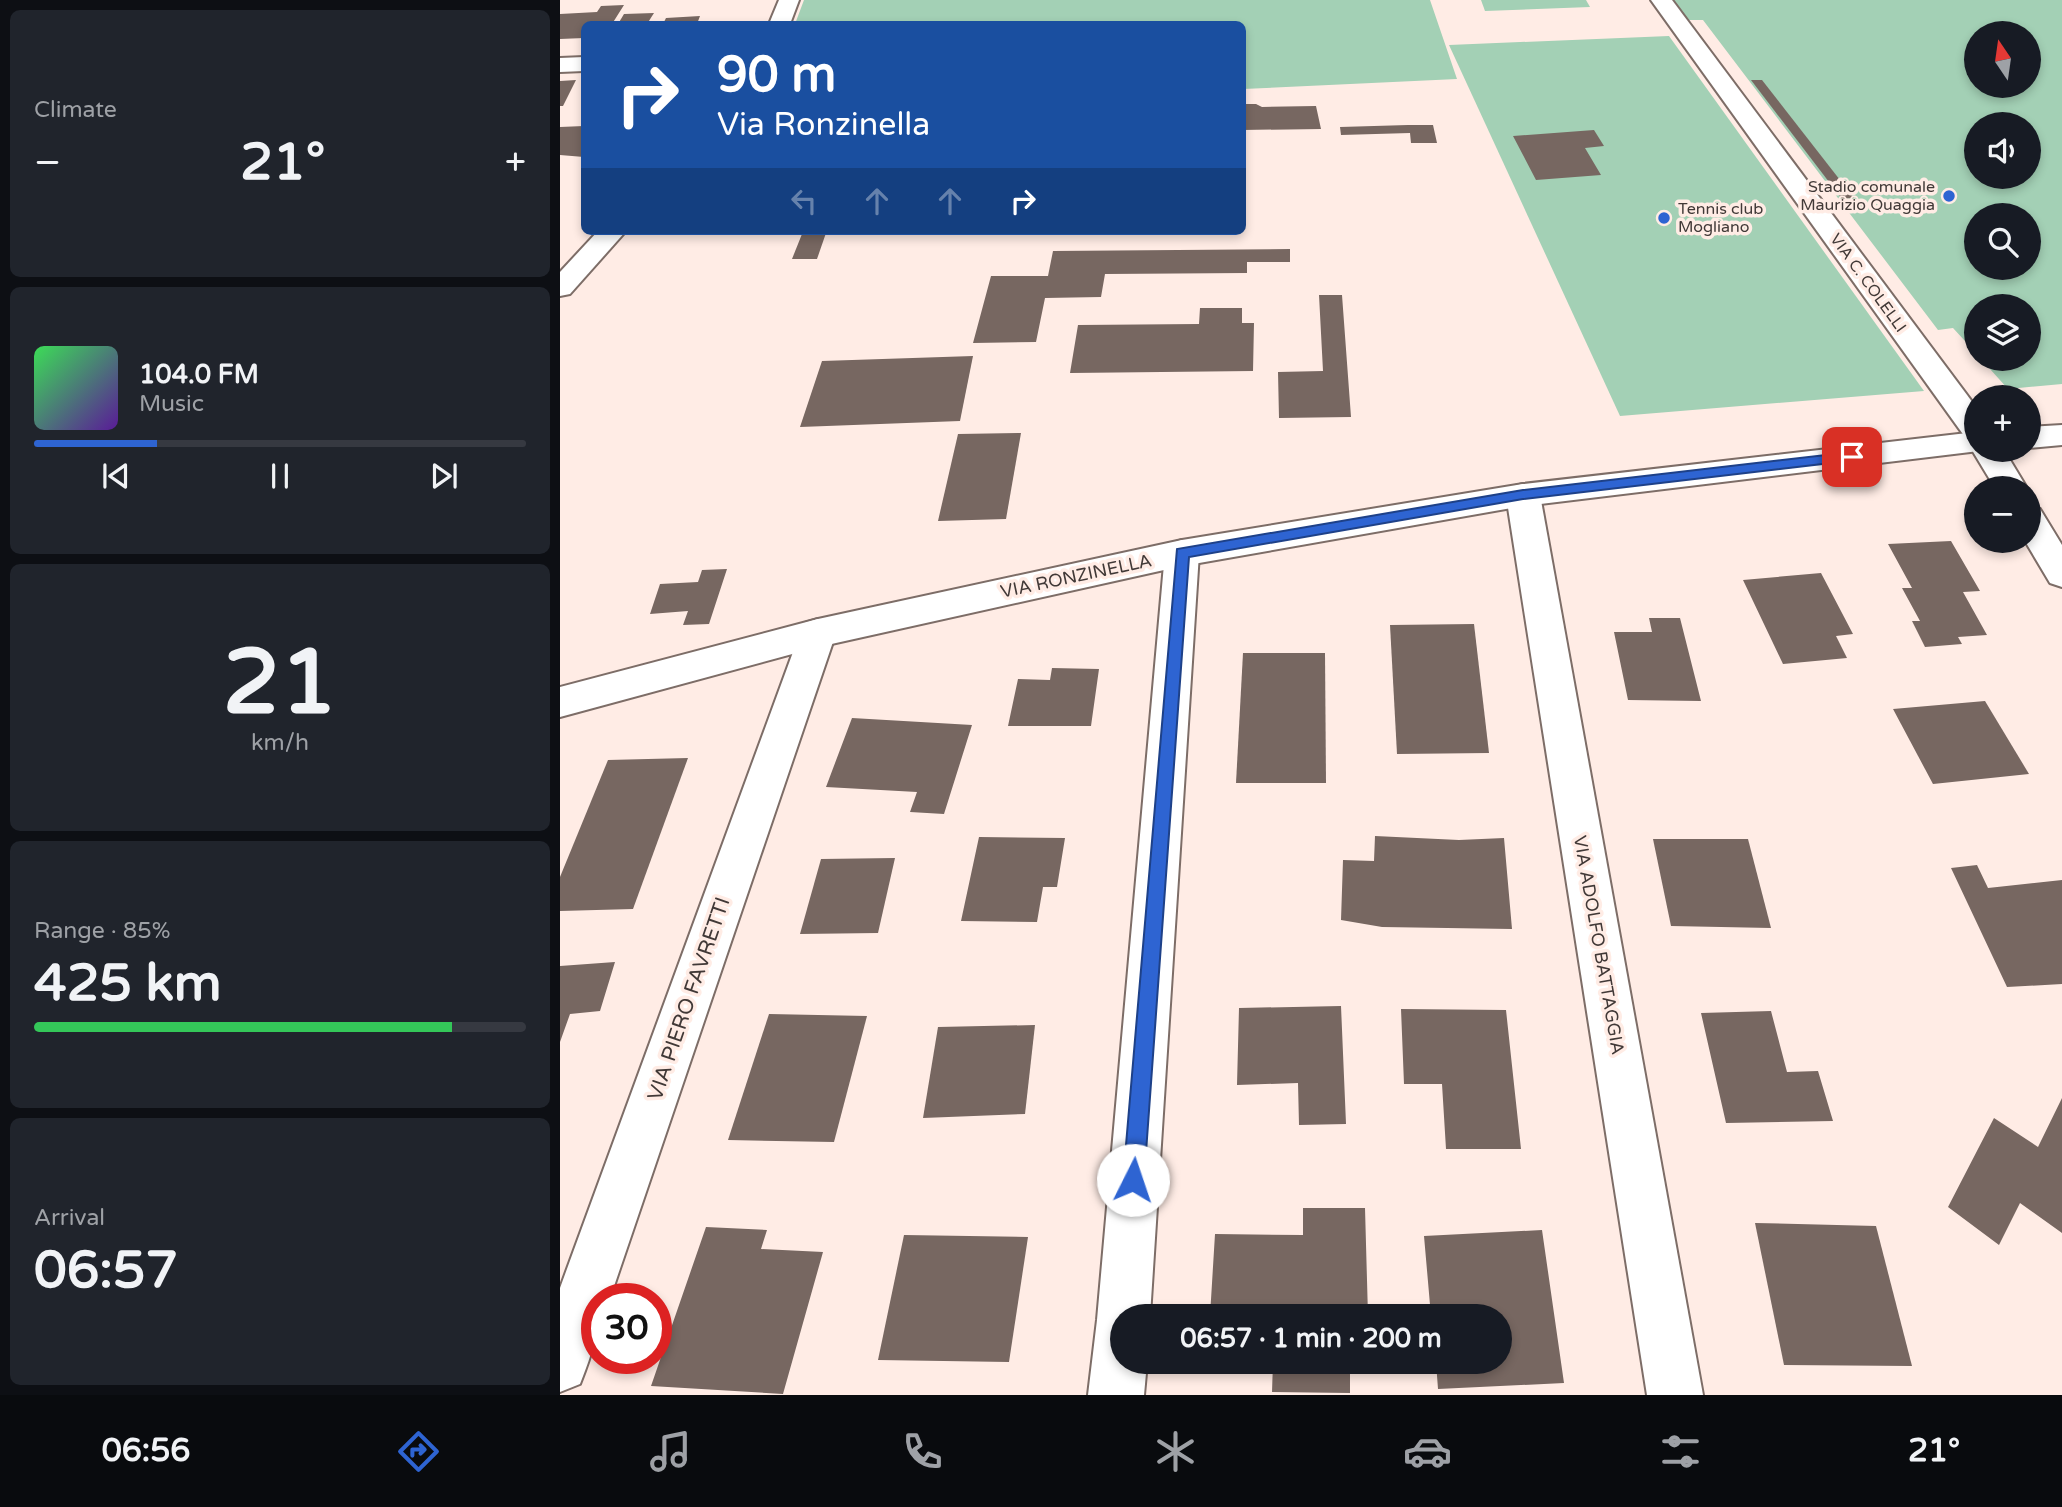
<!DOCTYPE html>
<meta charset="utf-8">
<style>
body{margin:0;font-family:"Varela Round",sans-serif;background:#20242c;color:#f1f3f6;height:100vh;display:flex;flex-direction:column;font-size:26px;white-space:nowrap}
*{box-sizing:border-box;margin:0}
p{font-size:23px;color:#9ea1a6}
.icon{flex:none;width:38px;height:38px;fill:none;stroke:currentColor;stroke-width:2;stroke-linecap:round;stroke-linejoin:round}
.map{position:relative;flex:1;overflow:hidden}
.sheet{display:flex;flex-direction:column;gap:10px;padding:10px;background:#0d0f14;width:560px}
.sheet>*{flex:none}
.top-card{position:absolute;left:21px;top:21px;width:665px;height:214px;border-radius:10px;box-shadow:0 4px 10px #0003;background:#1a4fa0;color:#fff;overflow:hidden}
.needle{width:46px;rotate:347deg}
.controls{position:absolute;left:1404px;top:21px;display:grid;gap:14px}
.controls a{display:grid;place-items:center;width:77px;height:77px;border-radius:50%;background:#171b24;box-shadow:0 4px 10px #0003;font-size:35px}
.speed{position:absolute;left:21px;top:1283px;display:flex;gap:14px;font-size:35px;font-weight:700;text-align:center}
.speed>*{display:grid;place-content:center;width:91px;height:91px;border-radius:50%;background:#171b24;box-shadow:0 4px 10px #0003;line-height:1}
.speed .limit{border:10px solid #d22;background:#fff;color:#111}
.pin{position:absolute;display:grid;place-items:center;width:60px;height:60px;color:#fff;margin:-30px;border-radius:14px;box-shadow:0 4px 10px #0006}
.me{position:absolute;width:77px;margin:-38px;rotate:4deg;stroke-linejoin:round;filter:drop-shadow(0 0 5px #0008)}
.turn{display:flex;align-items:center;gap:24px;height:147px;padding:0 21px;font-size:32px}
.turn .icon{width:91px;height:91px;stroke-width:2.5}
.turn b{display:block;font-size:49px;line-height:60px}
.lanes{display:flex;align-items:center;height:66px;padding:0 21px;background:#0003;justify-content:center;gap:35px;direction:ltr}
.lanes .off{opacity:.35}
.big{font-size:52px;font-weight:700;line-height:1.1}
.sheet .tile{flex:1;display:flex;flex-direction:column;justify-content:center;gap:10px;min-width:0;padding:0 24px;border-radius:10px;background:#20242c}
.sheet .dial{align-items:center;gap:0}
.dial b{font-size:91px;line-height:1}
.song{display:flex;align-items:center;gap:21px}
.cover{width:84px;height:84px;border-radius:10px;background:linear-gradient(135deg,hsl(130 70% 55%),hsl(270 70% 35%))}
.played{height:7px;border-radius:4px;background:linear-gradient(90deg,#2e64d2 25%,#363941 25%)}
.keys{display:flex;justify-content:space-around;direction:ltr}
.heat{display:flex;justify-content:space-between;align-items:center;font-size:38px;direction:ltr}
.charge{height:10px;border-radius:5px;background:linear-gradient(90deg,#34c759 85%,#363941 0)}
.trip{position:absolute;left:550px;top:1304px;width:402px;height:70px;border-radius:35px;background:#171b24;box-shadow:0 4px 10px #0003;font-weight:700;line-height:70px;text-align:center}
.tab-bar{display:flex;height:112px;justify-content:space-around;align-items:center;background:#090b0e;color:#9ea1a6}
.tab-bar .icon{width:49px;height:49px}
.tab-bar .current{color:#2e64d2}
.tab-bar b{font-size:32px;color:#f1f3f6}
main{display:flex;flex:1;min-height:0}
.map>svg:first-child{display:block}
.green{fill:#a3d0b5;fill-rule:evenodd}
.building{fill:#776761}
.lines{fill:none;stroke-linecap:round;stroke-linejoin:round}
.minor-casing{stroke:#7d6d67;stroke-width:4}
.tertiary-casing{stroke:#7d6d67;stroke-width:4}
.minor{fill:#fff;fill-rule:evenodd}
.tertiary{fill:#fff;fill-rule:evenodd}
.route{fill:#2e64d2;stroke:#1e4188;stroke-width:2}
.poi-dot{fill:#2e64d2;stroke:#ffece5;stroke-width:2.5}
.labels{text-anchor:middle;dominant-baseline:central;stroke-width:7;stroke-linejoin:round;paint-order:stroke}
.far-poi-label{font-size:16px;fill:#413937;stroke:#ffece5;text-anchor:end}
.far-street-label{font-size:16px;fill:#413937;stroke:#ffece5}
.street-label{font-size:18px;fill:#413937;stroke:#ffece5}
.near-street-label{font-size:21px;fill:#413937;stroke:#ffece5}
</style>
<main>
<section class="sheet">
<div class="tile"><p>Climate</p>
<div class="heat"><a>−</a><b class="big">21°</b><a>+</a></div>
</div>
<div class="tile">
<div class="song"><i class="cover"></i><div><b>104.0 FM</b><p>Music</p></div></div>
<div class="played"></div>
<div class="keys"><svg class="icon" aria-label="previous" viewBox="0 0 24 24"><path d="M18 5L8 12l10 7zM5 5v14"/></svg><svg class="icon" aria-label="pause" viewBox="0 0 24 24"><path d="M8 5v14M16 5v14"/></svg><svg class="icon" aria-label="next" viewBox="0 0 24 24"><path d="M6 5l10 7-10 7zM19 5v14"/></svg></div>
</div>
<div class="tile dial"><b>21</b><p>km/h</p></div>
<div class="tile"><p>Range · 85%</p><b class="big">425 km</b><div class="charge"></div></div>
<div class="tile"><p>Arrival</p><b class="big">06:57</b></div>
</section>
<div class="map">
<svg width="1502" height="1395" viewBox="0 0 1502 1395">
<rect width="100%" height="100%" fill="#ffece5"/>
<g class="green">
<path d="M 244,0 L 870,0 L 897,79 L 683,89 L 682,24 L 235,24 Z"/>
<path d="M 921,0 L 1026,0 L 1030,7 L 925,11 Z"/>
<path d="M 1114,0 L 1502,0 L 1502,384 L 1448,389 L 1421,359 L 1468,359 L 1468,306 L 1416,306 L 1416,353 L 1393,328 L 1378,330 L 1143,20 L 1128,20 ZM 1416,33 L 1468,33 L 1468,86 L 1416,86 ZM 1416,124 L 1468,124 L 1468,177 L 1416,177 ZM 1416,215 L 1468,215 L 1468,268 L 1416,268 Z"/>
<path d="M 1109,36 L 1364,391 L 1060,416 L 889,45 Z"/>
</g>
<g class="building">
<path d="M 64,5 L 52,24 L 24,24 L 24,38 L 0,39 L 0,14 L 37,12 L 41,6 Z"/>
<path d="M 94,13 L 87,24 L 58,24 L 64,14 Z"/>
<path d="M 140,16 L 137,24 L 103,24 L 106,18 Z"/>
<path d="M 16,80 L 3,106 L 0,106 L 0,81 Z"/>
<path d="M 1191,80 L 1202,80 L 1294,198 L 1282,199 Z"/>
<path d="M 682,104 L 696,104 L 702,107 L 756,106 L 761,129 L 682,130 Z"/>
<path d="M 848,125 L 873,125 L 877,143 L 851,143 L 850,133 L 781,135 L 780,127 Z"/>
<path d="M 24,126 L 24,157 L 0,155 L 0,127 Z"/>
<path d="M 1034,130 L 1044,146 L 1025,148 L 1041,175 L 976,180 L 953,136 Z"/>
<path d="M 266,233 L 257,259 L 232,259 L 242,234 Z"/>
<path d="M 730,249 L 730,262 L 687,262 L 687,273 L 545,274 L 541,297 L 485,298 L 476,342 L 413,343 L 431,276 L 488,276 L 493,251 Z"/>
<path d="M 759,295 L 782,295 L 791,417 L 719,418 L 718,372 L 763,371 Z"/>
<path d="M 640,308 L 682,308 L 682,323 L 694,323 L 693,371 L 510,373 L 518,325 L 639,324 Z"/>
<path d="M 413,356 L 400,421 L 240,427 L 262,361 Z"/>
<path d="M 461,433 L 446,519 L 378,521 L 398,434 Z"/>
<path d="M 1391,541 L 1420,591 L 1403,592 L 1427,635 L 1398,637 L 1402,644 L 1365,647 L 1352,621 L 1360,621 L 1342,588 L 1352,588 L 1328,544 Z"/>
<path d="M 167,569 L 149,624 L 123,625 L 128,611 L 90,614 L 100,584 L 138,582 L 142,570 Z"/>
<path d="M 1261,573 L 1293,634 L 1276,636 L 1287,658 L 1223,664 L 1183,580 Z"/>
<path d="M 1089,618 L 1120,618 L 1141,701 L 1068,700 L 1054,632 L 1092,632 Z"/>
<path d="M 914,624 L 929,753 L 837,754 L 830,625 Z"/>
<path d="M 683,653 L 765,653 L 766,783 L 676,783 Z"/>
<path d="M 492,668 L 539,669 L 531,726 L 448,726 L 458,679 L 490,680 Z"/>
<path d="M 1425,701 L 1469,774 L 1373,784 L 1333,709 Z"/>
<path d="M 292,718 L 412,725 L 384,814 L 350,812 L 357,792 L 266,787 Z"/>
<path d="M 128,758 L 73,909 L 0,911 L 0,877 L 48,760 Z"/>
<path d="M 815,836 L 899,840 L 944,838 L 952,929 L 822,927 L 781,920 L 783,860 L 814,861 Z"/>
<path d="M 419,837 L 505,838 L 497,887 L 483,887 L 477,922 L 401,921 Z"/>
<path d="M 1093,839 L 1188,839 L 1211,928 L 1111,926 Z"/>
<path d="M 335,858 L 318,933 L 240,934 L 261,859 Z"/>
<path d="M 1417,865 L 1428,888 L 1502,880 L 1502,984 L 1447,987 L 1391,868 Z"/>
<path d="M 55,962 L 40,1011 L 10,1014 L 0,1042 L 0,966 Z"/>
<path d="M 781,1006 L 786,1124 L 739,1125 L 738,1083 L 677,1085 L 679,1008 Z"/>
<path d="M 841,1009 L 946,1010 L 961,1149 L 886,1149 L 882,1084 L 844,1084 Z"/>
<path d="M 1211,1011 L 1227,1072 L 1258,1071 L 1273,1121 L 1166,1123 L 1141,1013 Z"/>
<path d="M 209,1014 L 307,1016 L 274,1142 L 168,1140 Z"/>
<path d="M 475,1025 L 465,1114 L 363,1118 L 378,1027 Z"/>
<path d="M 1502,1098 L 1502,1233 L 1460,1203 L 1439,1245 L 1388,1207 L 1434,1118 L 1478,1147 Z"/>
<path d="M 743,1208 L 805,1208 L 808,1316 L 650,1316 L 655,1234 L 743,1235 Z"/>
<path d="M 1195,1223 L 1316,1226 L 1352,1366 L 1224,1365 Z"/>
<path d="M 146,1227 L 207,1230 L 201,1249 L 263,1252 L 223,1394 L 91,1386 Z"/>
<path d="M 982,1230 L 1004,1383 L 878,1389 L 876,1362 L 940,1362 L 940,1316 L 871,1316 L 864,1236 Z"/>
<path d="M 344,1235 L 468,1237 L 449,1362 L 318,1360 Z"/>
<path d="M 713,1362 L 790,1362 L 790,1393 L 712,1392 Z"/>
</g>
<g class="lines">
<g class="minor-casing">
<g id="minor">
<path d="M 1091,0 L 1112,0 L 1416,407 L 1416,440 L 1405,437 Z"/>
<path d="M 24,57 L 24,71 L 0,72 L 0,58 Z"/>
<path d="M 1416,444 L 1416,450 L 1444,450 L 1467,488 L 1435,488 L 1412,450 Z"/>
<path d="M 963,484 L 975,487 L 980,495 L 1143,1395 L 1087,1395 L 946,495 L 951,487 Z"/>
<path d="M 1468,505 L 1480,509 L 1502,545 L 1502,587 L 1490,583 L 1465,541 L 1468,541 Z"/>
<path d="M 622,540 L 634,544 L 639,553 L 590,1316 L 562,1316 L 562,1362 L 587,1362 L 584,1395 L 528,1395 L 537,1320 L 605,553 L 610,544 Z"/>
<path d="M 258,619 L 271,623 L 276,633 L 50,1298 L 37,1298 C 37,1336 34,1349 20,1384 L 0,1392 L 0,1288 L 240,633 L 245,623 Z"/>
</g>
</g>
<g class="tertiary-casing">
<g id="tertiary">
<path d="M 219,0 L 239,0 L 230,24 L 209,24 Z"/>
<path d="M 38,231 L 66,231 L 10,294 L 0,296 L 0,272 Z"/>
<path d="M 1502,425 L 1502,445 L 1468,448 L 1468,427 Z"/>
<path d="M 1416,432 L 1416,450 L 1427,450 L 963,506 L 622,566 L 258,647 L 0,717 L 0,687 L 258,619 L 622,540 L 963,484 Z"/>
</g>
</g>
<use href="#minor" class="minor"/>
<use href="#tertiary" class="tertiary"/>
</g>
<path class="route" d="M 1292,452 L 1296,454 L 1296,460 L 963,499 L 629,557 L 584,1180 L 581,1187 L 573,1190 L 566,1187 L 563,1180 L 617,549 L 963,490 Z"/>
<g class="poi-dot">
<circle cx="1389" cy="196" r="7"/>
<circle cx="1104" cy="218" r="7"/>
</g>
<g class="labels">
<g class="far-poi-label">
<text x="1375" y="187">Stadio comunale<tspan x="1375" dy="18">Maurizio Quaggia</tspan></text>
<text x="1118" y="209" text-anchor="start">Tennis club<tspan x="1118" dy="18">Mogliano</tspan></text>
</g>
<g class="far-street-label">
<text transform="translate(1308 283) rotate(54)">VIA C. COLELLI</text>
</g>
<g class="street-label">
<text transform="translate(516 576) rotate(-12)">VIA RONZINELLA</text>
<text transform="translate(1039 945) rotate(80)">VIA ADOLFO BATTAGGIA</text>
</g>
<g class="near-street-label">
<text transform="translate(129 999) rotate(-71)">VIA PIERO FAVRETTI</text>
</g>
</g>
</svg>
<div class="controls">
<a><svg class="needle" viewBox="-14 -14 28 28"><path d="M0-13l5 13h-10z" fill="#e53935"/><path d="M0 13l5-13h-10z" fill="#9ea1a6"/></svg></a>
<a><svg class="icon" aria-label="sound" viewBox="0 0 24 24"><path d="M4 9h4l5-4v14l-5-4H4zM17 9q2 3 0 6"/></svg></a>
<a><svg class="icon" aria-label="search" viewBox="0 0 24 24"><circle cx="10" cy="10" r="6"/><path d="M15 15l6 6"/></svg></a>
<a><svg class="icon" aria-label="layers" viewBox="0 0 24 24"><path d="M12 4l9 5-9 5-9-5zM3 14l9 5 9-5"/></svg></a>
<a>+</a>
<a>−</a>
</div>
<div class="speed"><div class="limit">30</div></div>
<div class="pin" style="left:1292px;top:457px;background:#d93025"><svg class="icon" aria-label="arrive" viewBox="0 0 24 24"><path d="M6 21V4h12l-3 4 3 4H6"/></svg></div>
<svg class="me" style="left:573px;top:1180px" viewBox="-20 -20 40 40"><circle r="19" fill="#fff"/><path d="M0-13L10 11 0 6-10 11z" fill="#2e64d2"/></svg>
<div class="trip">06:57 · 1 min · 200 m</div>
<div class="top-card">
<div class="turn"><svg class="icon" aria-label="right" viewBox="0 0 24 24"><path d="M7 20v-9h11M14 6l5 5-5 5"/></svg><div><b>90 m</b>Via Ronzinella</div></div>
<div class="lanes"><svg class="icon off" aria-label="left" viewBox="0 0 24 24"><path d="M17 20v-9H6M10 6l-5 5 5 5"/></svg><svg class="icon off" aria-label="ahead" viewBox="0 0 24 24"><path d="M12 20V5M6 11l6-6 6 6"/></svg><svg class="icon off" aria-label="ahead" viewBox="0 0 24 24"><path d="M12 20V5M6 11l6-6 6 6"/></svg><svg class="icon" aria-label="right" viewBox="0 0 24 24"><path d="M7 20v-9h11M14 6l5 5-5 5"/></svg></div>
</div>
</div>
</main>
<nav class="tab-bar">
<b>06:56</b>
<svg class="icon current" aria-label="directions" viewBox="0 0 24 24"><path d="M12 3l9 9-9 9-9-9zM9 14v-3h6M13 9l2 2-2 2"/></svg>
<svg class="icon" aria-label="music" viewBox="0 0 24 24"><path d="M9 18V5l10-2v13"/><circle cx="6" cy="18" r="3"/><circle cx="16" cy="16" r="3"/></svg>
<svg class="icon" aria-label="phone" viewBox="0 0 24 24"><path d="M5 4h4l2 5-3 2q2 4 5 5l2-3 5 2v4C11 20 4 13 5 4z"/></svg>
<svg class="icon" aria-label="climate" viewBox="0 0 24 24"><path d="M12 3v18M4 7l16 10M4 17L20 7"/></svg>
<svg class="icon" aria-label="car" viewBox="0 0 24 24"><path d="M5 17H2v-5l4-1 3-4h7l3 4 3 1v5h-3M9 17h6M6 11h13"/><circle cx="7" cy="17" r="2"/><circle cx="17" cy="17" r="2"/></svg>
<svg class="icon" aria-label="filters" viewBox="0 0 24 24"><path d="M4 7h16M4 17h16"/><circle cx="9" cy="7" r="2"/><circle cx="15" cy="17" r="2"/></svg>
<b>21°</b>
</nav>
